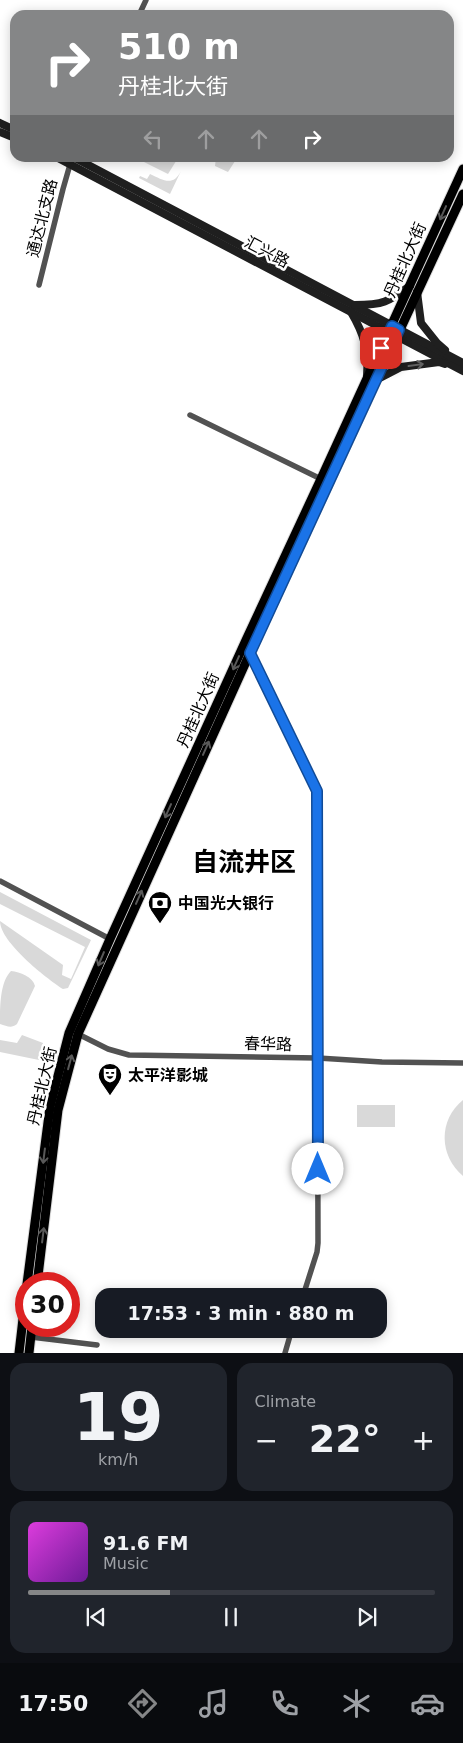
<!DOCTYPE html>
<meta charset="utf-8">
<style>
body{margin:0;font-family:"DejaVu Sans","Noto Sans SC",sans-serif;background:#20242c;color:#f1f3f6;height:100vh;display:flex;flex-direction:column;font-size:19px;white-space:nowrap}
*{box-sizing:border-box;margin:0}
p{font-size:16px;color:#9ea1a6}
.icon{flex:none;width:28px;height:28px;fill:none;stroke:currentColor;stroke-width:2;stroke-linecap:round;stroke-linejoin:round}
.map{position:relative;height:1353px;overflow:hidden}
.drawer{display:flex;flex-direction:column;gap:10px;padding:10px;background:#0d0f14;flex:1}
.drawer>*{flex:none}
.banner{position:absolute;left:10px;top:10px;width:444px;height:152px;border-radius:15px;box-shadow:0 2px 12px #0003;background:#858687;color:#fff;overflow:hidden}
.speed{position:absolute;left:15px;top:1272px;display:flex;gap:10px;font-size:25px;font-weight:700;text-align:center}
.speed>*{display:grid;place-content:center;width:65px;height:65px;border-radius:50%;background:#171b24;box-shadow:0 2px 12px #0003;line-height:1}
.speed .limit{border:8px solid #d22;background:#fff;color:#111}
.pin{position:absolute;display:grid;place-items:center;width:42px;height:42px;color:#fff;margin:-21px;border-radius:10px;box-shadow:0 2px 8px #0006}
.me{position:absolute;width:55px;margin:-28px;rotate:0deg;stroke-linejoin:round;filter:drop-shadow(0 0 4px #0008)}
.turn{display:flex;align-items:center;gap:18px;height:105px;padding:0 25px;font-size:22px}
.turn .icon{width:65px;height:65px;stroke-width:2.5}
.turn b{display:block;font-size:35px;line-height:42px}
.lanes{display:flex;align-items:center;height:48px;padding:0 25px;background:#0003;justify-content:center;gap:25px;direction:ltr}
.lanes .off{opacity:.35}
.big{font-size:38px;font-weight:800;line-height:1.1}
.drawer .card{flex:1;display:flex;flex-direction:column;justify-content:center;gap:8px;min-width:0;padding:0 18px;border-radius:15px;background:#20242c}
.drawer .dial{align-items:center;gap:0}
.dial b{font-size:65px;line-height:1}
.song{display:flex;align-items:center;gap:15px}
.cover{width:60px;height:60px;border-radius:8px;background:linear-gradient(135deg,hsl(300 70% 55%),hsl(280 70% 35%))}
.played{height:5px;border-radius:2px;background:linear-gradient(90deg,#858687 35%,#363941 35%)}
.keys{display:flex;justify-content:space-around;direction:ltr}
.heat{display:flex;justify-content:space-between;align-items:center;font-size:28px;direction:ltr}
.drawer .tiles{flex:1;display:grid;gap:10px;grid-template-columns:1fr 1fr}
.card:last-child{grid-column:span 2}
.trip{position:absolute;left:95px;top:1288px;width:292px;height:50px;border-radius:15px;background:#171b24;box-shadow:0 2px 12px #0003;font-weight:800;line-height:50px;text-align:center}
.menu{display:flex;height:80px;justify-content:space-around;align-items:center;background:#090b0e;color:#9ea1a6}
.menu .icon{width:35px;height:35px}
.menu .active{color:#858687}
.menu b{font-size:22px;color:#f1f3f6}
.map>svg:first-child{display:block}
.green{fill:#d9d9d9}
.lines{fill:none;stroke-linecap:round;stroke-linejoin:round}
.primary-casing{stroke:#dbdbdb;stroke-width:11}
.minor{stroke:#525252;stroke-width:5.5}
.secondary{stroke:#1f1f1f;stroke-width:8}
.primary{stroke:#000;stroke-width:9}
.oneway{stroke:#595959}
.oneway2{stroke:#626262}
.route-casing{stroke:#114b97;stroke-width:12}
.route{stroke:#1a73e8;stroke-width:9}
.labels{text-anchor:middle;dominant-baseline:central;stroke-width:5;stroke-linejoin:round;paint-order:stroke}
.street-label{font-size:16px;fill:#000;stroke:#fff}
.poi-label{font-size:16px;font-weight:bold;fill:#000;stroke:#fff;text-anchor:start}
.town-label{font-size:26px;font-weight:bold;fill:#000;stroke:#fff}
</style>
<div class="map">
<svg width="463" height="1353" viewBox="0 0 463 1353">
<rect width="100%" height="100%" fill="#fff"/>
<g class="green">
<path d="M 146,158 L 178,158 L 168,174 L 144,162 Z"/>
<path d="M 216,158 L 237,158 L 228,172 L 215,166 Z"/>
<path d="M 181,171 L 170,194 L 139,178 L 140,176 L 147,179 L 150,174 C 163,180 173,187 181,171 Z"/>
<path d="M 0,892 L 91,940 L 68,988 L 63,989 C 46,978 0,942 0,921 L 63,965 L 62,975 L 71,979 L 85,947 L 0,904 Z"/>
<path d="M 11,971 C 20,972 33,977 35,986 L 17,1024 C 11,1029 7,1026 0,1024 C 0,1006 0,982 11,971 Z"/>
<path d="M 22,1035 L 43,1043 L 39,1060 L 0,1052 L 0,1040 L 17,1043 Z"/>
<path d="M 463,1100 L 463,1176 C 439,1156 438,1120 463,1100 Z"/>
<rect x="357" y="1105" width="38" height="22"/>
</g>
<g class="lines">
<g class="primary-casing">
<g id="primary">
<path d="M 27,1284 L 50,1107 L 69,1033 L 110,939 L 246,640 L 321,479 L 463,169"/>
<path d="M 37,1284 L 58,1110 L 78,1034 L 250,653 L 463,194"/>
<path d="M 19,1353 L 26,1293"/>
<path d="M 29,1353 L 32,1326"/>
</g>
</g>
<g class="minor">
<path d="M 139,15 L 146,0"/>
<path d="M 39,285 L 63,189 L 71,161"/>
<path d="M 190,415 L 321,479"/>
<path d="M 250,653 L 317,791 L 318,1243 L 317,1252 L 303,1296"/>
<path d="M 0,881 L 110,939"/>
<path d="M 78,1034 L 108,1049 L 129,1055 L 318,1058 L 382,1062 L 463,1063"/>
<path d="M 31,1337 L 97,1345"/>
<path d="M 285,1353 L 292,1329"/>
</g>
<g class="secondary">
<path d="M 0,123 L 15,130"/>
<path d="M 0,132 L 15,138"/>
<path d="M 58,158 L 463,371"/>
<path d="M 75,158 L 463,363"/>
<path d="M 417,292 L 421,323 L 437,343 L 445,350"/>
<path d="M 355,305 C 383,305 388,302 410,286"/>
<path d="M 351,312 C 364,334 369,351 367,376"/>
<path d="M 376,380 L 401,367 L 439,362 L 445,364"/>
</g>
<use href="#primary" class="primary"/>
</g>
<defs><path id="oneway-shaft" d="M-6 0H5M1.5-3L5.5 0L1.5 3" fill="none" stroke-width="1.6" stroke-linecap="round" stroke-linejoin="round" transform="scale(1.25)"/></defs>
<g class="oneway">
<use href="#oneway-shaft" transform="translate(443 213) rotate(114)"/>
<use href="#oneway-shaft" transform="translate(236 663) rotate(114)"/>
<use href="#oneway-shaft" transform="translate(206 748) rotate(-66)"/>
<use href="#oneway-shaft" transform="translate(168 811) rotate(114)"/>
<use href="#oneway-shaft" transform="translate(139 897) rotate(-66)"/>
<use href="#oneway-shaft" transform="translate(101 959) rotate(113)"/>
<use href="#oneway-shaft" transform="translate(70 1062) rotate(-75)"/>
<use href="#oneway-shaft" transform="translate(44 1156) rotate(97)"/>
<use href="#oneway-shaft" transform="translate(43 1235) rotate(-83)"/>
</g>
<use class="oneway2" href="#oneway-shaft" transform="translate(416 365) rotate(-8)"/>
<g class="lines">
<g class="route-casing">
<path id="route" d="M 318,1169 L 317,791 L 250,653 L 399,330 L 392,326 L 381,348"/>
</g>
<use href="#route" class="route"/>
</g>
<defs>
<g id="bank-pin" transform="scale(1.25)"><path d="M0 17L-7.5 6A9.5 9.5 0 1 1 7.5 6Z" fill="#000" stroke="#fff"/><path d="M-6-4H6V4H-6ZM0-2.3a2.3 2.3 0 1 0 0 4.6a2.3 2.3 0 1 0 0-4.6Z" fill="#fff"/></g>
<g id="theatre-pin" transform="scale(1.25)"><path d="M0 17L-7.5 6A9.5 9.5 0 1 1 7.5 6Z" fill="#000" stroke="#fff"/><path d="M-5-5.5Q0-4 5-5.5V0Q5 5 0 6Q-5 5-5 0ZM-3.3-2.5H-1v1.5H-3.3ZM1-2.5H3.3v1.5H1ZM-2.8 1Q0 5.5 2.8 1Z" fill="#fff"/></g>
</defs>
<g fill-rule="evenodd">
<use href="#bank-pin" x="160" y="903"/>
<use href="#theatre-pin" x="110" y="1075"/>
</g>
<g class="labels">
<g class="street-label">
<text transform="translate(42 218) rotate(-76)">通达北支路</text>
<text transform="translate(267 252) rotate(28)">汇兴路</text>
<text transform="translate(405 260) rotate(-66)">丹桂北大街</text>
<text transform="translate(198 710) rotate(-66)">丹桂北大街</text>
<text transform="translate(268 1044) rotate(1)">春华路</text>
<text transform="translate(42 1086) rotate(-77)">丹桂北大街</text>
</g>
<g class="poi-label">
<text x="178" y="903">中国光大银行</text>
<text x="128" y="1075">太平洋影城</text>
</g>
<g class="town-label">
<text x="244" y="862">自流井区</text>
</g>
</g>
</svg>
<div class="speed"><div class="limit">30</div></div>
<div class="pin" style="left:381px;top:348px;background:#d93025"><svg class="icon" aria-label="arrive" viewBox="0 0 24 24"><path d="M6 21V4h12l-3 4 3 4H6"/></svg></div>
<svg class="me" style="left:318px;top:1169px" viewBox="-20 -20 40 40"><circle r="19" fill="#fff"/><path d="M0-13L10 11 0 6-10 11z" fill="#1a73e8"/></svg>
<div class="trip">17:53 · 3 min · 880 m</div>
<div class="banner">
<div class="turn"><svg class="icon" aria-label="right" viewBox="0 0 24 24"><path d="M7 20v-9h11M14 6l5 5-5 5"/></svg><div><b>510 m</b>丹桂北大街</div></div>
<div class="lanes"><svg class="icon off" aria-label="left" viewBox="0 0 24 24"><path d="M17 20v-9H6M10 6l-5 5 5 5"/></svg><svg class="icon off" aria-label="ahead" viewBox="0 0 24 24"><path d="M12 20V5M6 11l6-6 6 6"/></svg><svg class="icon off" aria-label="ahead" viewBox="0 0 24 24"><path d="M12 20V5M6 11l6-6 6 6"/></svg><svg class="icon" aria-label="right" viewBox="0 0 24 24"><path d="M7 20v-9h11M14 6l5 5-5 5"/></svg></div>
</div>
</div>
<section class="drawer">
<div class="tiles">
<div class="card dial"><b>19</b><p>km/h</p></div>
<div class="card"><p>Climate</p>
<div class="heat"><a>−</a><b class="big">22°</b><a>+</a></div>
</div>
<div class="card">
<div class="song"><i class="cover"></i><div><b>91.6 FM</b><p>Music</p></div></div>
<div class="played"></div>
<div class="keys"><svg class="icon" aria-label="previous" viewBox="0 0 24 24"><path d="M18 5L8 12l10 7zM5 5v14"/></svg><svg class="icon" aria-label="pause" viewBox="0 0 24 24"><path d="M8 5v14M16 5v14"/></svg><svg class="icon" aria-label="next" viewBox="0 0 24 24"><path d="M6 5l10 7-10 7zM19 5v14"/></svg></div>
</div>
</div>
</section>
<nav class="menu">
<b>17:50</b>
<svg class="icon active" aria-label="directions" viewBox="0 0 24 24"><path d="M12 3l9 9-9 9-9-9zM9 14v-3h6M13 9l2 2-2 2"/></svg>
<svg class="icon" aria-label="music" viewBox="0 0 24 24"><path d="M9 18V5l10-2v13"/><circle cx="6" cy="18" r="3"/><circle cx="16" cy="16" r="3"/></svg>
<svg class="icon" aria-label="phone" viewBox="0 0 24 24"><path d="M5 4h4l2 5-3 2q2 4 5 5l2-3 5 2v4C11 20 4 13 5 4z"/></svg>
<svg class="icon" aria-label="climate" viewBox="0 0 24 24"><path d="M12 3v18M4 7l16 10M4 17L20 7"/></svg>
<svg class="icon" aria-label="car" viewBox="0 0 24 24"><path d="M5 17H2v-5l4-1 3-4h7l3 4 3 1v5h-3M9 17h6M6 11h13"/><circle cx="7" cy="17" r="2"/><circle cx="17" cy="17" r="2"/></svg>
</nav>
